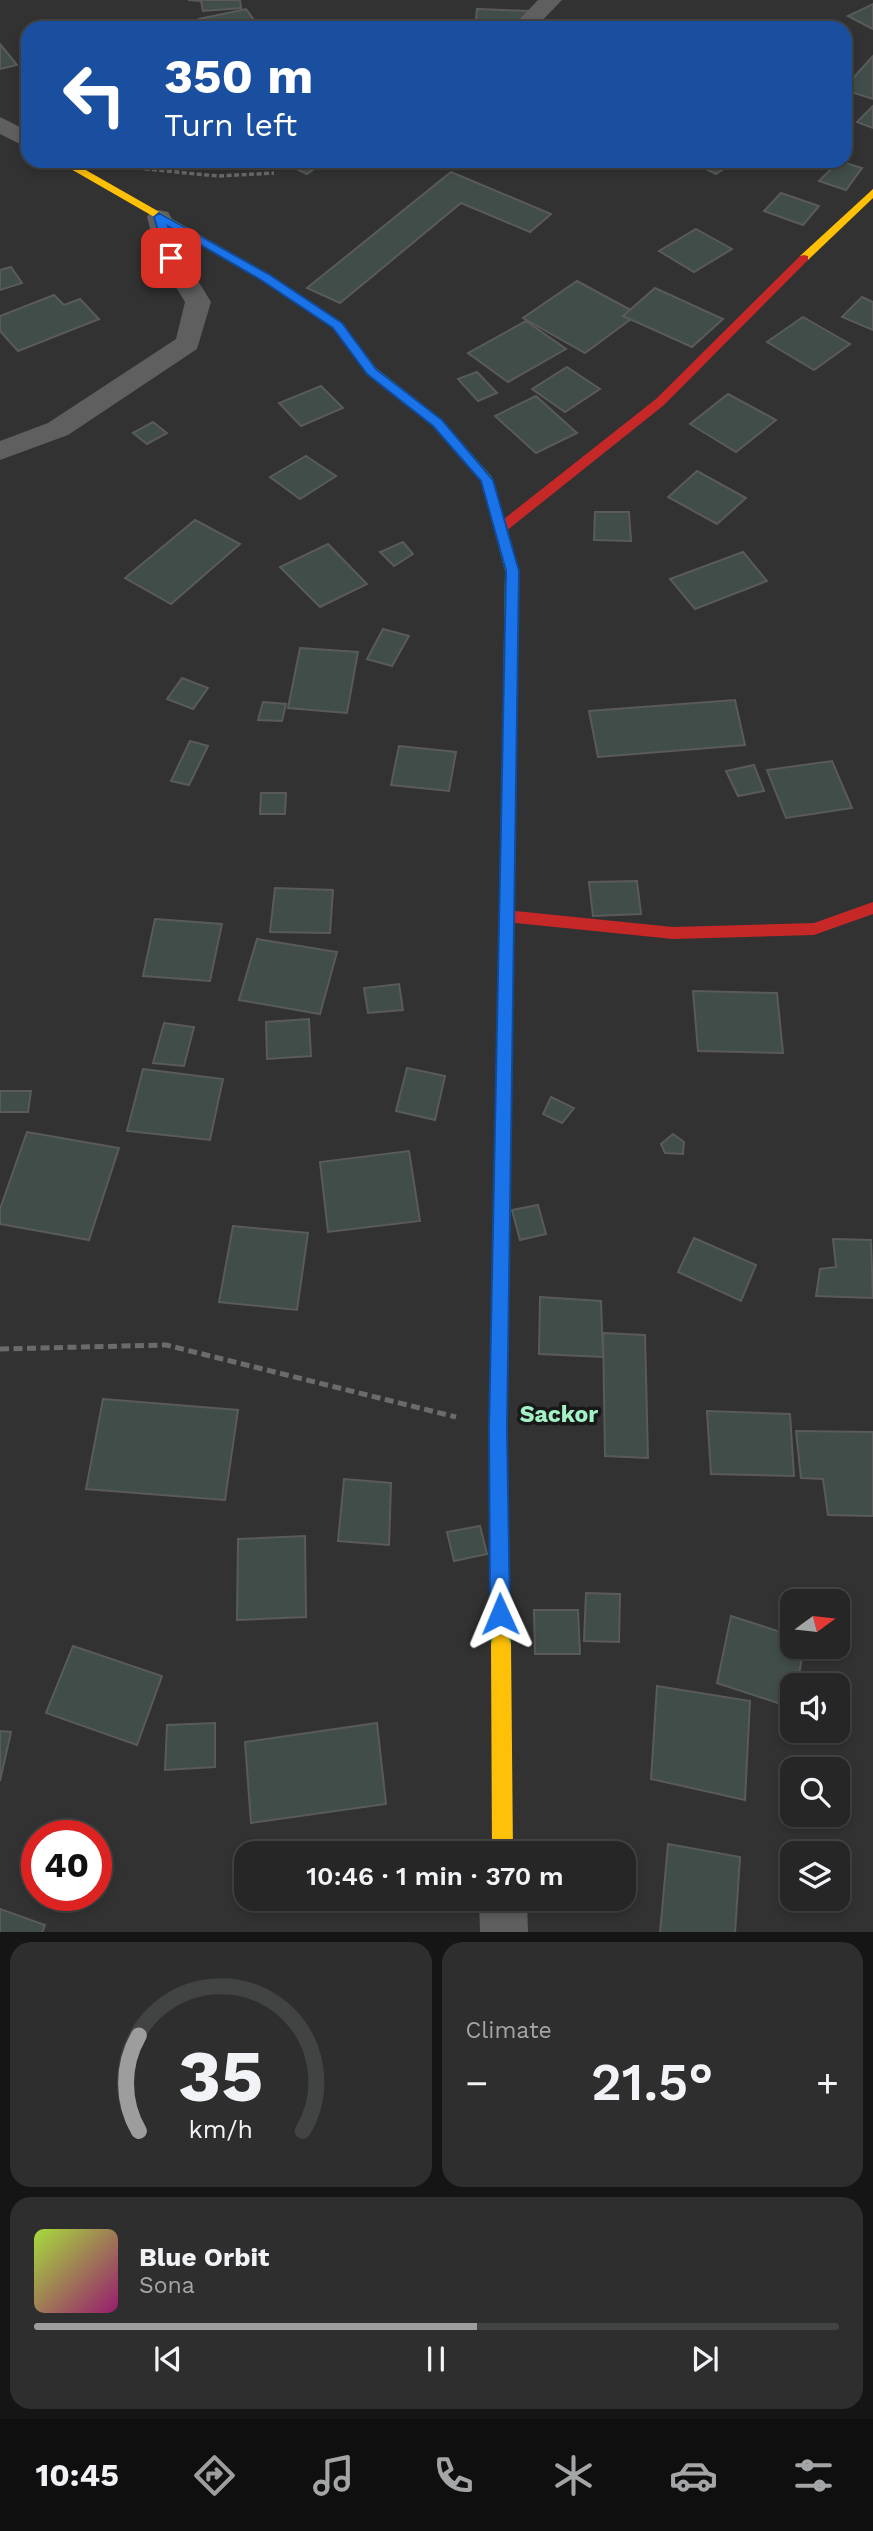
<!DOCTYPE html>
<meta charset="utf-8">
<style>
body{margin:0;font-family:"Work Sans",sans-serif;background:#2e2e2e;color:#f1f3f6;height:100vh;display:flex;flex-direction:column;font-size:26px;white-space:nowrap}
*{box-sizing:border-box;margin:0}
p{font-size:23px;color:#a4a5a7}
.icon{flex:none;width:38px;height:38px;fill:none;stroke:currentColor;stroke-width:2;stroke-linecap:round;stroke-linejoin:round}
.map{position:relative;height:1932px;overflow:hidden}
.panel{display:flex;flex-direction:column;gap:10px;padding:10px;background:#151515;flex:1}
.panel>*{flex:none}
.top-card{position:absolute;left:21px;top:21px;width:831px;height:147px;border-radius:21px;box-shadow:0 4px 10px #0003,0 0 0 2px #424343;background:#1a4fa0;color:#fff;overflow:hidden}
.needle{width:46px;rotate:75deg}
.fabs{position:absolute;left:780px;top:1589px;display:grid;gap:14px}
.fabs a{display:grid;place-items:center;width:70px;height:70px;border-radius:14px;background:#262626;box-shadow:0 4px 10px #0003,0 0 0 2px #424343;font-size:35px}
.speed{position:absolute;left:21px;top:1820px;display:flex;gap:14px;font-size:35px;font-weight:700;text-align:center}
.speed>*{display:grid;place-content:center;width:91px;height:91px;border-radius:50%;background:#262626;box-shadow:0 4px 10px #0003,0 0 0 2px #424343;line-height:1}
.speed .limit{border:10px solid #d22;background:#fff;color:#111}
.pin{position:absolute;display:grid;place-items:center;width:60px;height:60px;color:#fff;margin:-30px;border-radius:14px;box-shadow:0 4px 10px #0006}
.me{position:absolute;width:77px;margin:-38px;rotate:359deg;stroke-linejoin:round;filter:drop-shadow(0 0 5px #0008)}
.turn{display:flex;align-items:center;gap:24px;height:147px;padding:0 28px;font-size:32px}
.turn .icon{width:91px;height:91px;stroke-width:2.5}
.turn b{display:block;font-size:49px;line-height:60px}
.big{font-size:52px;font-weight:600;line-height:1.1}
.panel .widget{flex:1;display:flex;flex-direction:column;justify-content:center;gap:10px;min-width:0;padding:0 24px;border-radius:21px;background:#2e2e2e}
.panel .dial{align-items:center;gap:0}
.dial svg{height:182px;overflow:visible;fill:none;stroke:#424343;stroke-width:7;stroke-linecap:round;text-anchor:middle}
.dial text{fill:#f1f3f6;stroke:none}
.song{display:flex;align-items:center;gap:21px}
.cover{width:84px;height:84px;border-radius:10px;background:linear-gradient(135deg,hsl(80 70% 55%),hsl(320 70% 35%))}
.played{height:7px;border-radius:4px;background:linear-gradient(90deg,#9e9d9e 55%,#424343 55%)}
.keys{display:flex;justify-content:space-around;direction:ltr}
.heat{display:flex;justify-content:space-between;align-items:center;font-size:38px;direction:ltr}
.panel .tiles{flex:1;display:grid;gap:10px;grid-template-columns:1fr 1fr}
.widget:last-child{grid-column:span 2}
.trip{position:absolute;left:234px;top:1841px;width:402px;height:70px;border-radius:21px;background:#262626;box-shadow:0 4px 10px #0003,0 0 0 2px #424343;font-weight:600;line-height:70px;text-align:center}
.tabs{display:flex;height:112px;justify-content:space-around;align-items:center;background:#0f0f0f;color:#a4a5a7}
.tabs .icon{width:49px;height:49px}
.tabs .current{color:#9e9d9e}
.tabs b{font-size:32px;color:#f1f3f6}
.map>svg:first-child{display:block}
.building{fill:#414d48;stroke:#595a59;stroke-width:2}
.lines{fill:none;stroke-linecap:round;stroke-linejoin:round}
.path-far1{stroke:#6c6b6c;stroke-width:3.5;stroke-dasharray:5 2.5;stroke-linecap:butt}
.path{stroke:#6c6b6c;stroke-width:5;stroke-dasharray:9 4.5;stroke-linecap:butt}
.street{fill:#605f60;fill-rule:evenodd}
.fast{fill:#4caf50;fill-rule:evenodd}
.slow{fill:#ffc107;fill-rule:evenodd}
.jam{fill:#c62828;fill-rule:evenodd}
.route{fill:#1a73e8;stroke:#114b97;stroke-width:2}
.labels{text-anchor:middle;dominant-baseline:central;stroke-width:7;stroke-linejoin:round;paint-order:stroke}
.neighbourhood-label{font-size:23px;font-weight:bold;fill:#a2f2c6;stroke:#1a191a}
</style>
<div class="map">
<svg width="873" height="1933" viewBox="0 0 873 1933">
<rect width="100%" height="100%" fill="#323232"/>
<g class="building">
<path d="M 188,0 L 240,0 L 241,8 L 203,11 L 201,1 Z"/>
<path d="M 873,4 L 873,29 L 848,16 Z"/>
<path d="M 246,9 L 260,28 L 205,28 L 199,19 Z"/>
<path d="M 477,9 L 531,11 L 530,28 L 475,28 Z"/>
<path d="M 0,44 L 17,65 L 0,69 Z"/>
<path d="M 873,56 L 873,99 L 845,90 L 845,87 Z"/>
<path d="M 873,106 L 873,128 L 857,122 Z"/>
<path d="M 280,161 L 325,161 L 307,174 Z"/>
<path d="M 690,161 L 735,161 L 716,174 Z"/>
<path d="M 839,161 L 862,168 L 846,190 L 819,181 Z"/>
<path d="M 451,172 L 551,214 L 530,232 L 461,203 L 340,303 L 307,288 Z"/>
<path d="M 781,193 L 819,206 L 803,225 L 764,211 Z"/>
<path d="M 696,229 L 732,249 L 694,272 L 659,251 Z"/>
<path d="M 11,267 L 22,283 L 0,290 L 0,270 Z"/>
<path d="M 577,281 L 638,314 L 585,353 L 523,318 Z"/>
<path d="M 655,288 L 723,319 L 692,347 L 623,316 Z"/>
<path d="M 54,295 L 64,305 L 80,299 L 99,319 L 18,351 L 0,331 L 0,316 Z"/>
<path d="M 862,297 L 873,302 L 873,330 L 842,317 Z"/>
<path d="M 803,317 L 850,344 L 814,370 L 767,342 Z"/>
<path d="M 526,321 L 566,349 L 508,382 L 468,353 Z"/>
<path d="M 567,367 L 600,389 L 565,412 L 532,389 Z"/>
<path d="M 477,372 L 497,393 L 478,401 L 458,379 Z"/>
<path d="M 321,386 L 343,408 L 301,426 L 279,403 Z"/>
<path d="M 728,394 L 776,420 L 736,452 L 690,424 Z"/>
<path d="M 536,396 L 577,433 L 536,453 L 495,416 Z"/>
<path d="M 153,422 L 167,433 L 147,444 L 133,433 Z"/>
<path d="M 306,456 L 336,476 L 300,499 L 270,477 Z"/>
<path d="M 697,471 L 746,498 L 717,524 L 668,497 Z"/>
<path d="M 595,512 L 629,512 L 631,541 L 594,540 Z"/>
<path d="M 195,520 L 240,544 L 171,604 L 125,578 Z"/>
<path d="M 403,542 L 413,554 L 394,566 L 380,552 Z"/>
<path d="M 328,544 L 367,584 L 320,607 L 280,567 Z"/>
<path d="M 743,552 L 767,581 L 695,609 L 670,579 Z"/>
<path d="M 383,629 L 409,636 L 392,666 L 367,659 Z"/>
<path d="M 300,648 L 358,652 L 347,713 L 288,708 Z"/>
<path d="M 182,678 L 208,688 L 193,709 L 167,699 Z"/>
<path d="M 735,700 L 745,745 L 598,757 L 589,711 Z"/>
<path d="M 263,702 L 286,704 L 282,721 L 258,720 Z"/>
<path d="M 190,741 L 208,746 L 189,785 L 171,781 Z"/>
<path d="M 399,746 L 456,752 L 449,791 L 391,785 Z"/>
<path d="M 832,761 L 852,808 L 786,818 L 767,770 Z"/>
<path d="M 754,765 L 764,791 L 738,796 L 726,771 Z"/>
<path d="M 261,793 L 286,793 L 285,814 L 260,814 Z"/>
<path d="M 637,881 L 641,914 L 593,916 L 589,882 Z"/>
<path d="M 275,888 L 333,890 L 330,933 L 270,932 Z"/>
<path d="M 155,919 L 222,924 L 210,981 L 143,976 Z"/>
<path d="M 257,939 L 337,952 L 320,1014 L 239,1000 Z"/>
<path d="M 399,984 L 403,1010 L 368,1013 L 364,988 Z"/>
<path d="M 693,991 L 777,993 L 783,1053 L 698,1051 Z"/>
<path d="M 309,1019 L 311,1056 L 267,1059 L 266,1022 Z"/>
<path d="M 164,1023 L 194,1027 L 184,1066 L 153,1063 Z"/>
<path d="M 407,1068 L 445,1076 L 435,1120 L 396,1111 Z"/>
<path d="M 143,1069 L 223,1079 L 210,1140 L 127,1131 Z"/>
<path d="M 0,1091 L 31,1091 L 28,1112 L 0,1112 Z"/>
<path d="M 551,1097 L 574,1108 L 562,1123 L 543,1114 Z"/>
<path d="M 27,1132 L 119,1148 L 89,1240 L 0,1224 L 0,1209 Z"/>
<path d="M 673,1134 L 684,1142 L 683,1154 L 665,1153 L 661,1144 Z"/>
<path d="M 409,1151 L 420,1221 L 328,1232 L 320,1162 Z"/>
<path d="M 538,1205 L 546,1234 L 520,1240 L 512,1210 Z"/>
<path d="M 233,1226 L 308,1233 L 297,1310 L 219,1302 Z"/>
<path d="M 694,1238 L 756,1265 L 741,1301 L 678,1272 Z"/>
<path d="M 833,1239 L 871,1240 L 873,1298 L 816,1296 L 820,1269 L 836,1267 Z"/>
<path d="M 540,1297 L 601,1301 L 603,1357 L 539,1354 Z"/>
<path d="M 603,1333 L 645,1335 L 648,1458 L 605,1456 Z"/>
<path d="M 103,1399 L 238,1410 L 225,1500 L 86,1489 Z"/>
<path d="M 707,1411 L 790,1414 L 794,1476 L 711,1474 Z"/>
<path d="M 796,1431 L 873,1432 L 873,1516 L 828,1515 L 823,1479 L 801,1478 Z"/>
<path d="M 344,1479 L 391,1483 L 389,1545 L 338,1541 Z"/>
<path d="M 480,1526 L 487,1554 L 454,1561 L 447,1532 Z"/>
<path d="M 305,1536 L 306,1617 L 237,1620 L 238,1539 Z"/>
<path d="M 586,1593 L 620,1594 L 619,1642 L 584,1641 Z"/>
<path d="M 534,1610 L 578,1610 L 580,1654 L 535,1654 Z"/>
<path d="M 731,1616 L 793,1636 L 793,1647 L 804,1647 L 797,1685 L 793,1685 L 793,1708 L 717,1683 Z"/>
<path d="M 73,1646 L 162,1676 L 137,1745 L 46,1713 Z"/>
<path d="M 657,1686 L 750,1701 L 745,1800 L 651,1779 Z"/>
<path d="M 215,1723 L 215,1767 L 165,1770 L 167,1725 Z"/>
<path d="M 377,1723 L 386,1804 L 251,1823 L 245,1742 Z"/>
<path d="M 0,1731 L 11,1732 L 0,1781 Z"/>
<path d="M 668,1844 L 740,1857 L 735,1933 L 660,1933 Z"/>
<path d="M 0,1909 L 45,1925 L 42,1933 L 0,1933 Z"/>
</g>
<g class="lines">
<path class="path-far1" d="M 137,168 L 218,176 L 274,173"/>
<path class="path" d="M 0,1349 L 166,1345 L 456,1417"/>
<g class="street">
<path d="M 538,0 L 562,0 L 535,28 L 511,28 Z"/>
<path d="M 0,117 L 28,131 L 28,148 L 0,134 Z"/>
<path d="M 159,210 L 168,212 L 171,217 L 184,258 L 211,302 L 197,349 L 68,435 L 0,460 L 0,441 L 48,423 L 176,339 L 185,302 L 158,258 L 147,217 L 150,212 Z"/>
<path d="M 479,1899 L 527,1899 L 528,1933 L 480,1933 Z"/>
</g>
<g class="fast">
<path d="M 413,399 L 442,420 L 492,477 L 519,571 L 515,834 L 508,840 L 501,834 L 505,571 L 481,481 L 434,426 L 409,406 L 409,400 Z"/>
<path d="M 502,1161 L 508,1164 L 510,1169 L 507,1428 L 511,1644 L 508,1651 L 501,1654 L 494,1651 L 491,1644 L 489,1428 L 494,1169 L 496,1164 Z"/>
</g>
<g class="slow">
<path d="M 57,161 L 70,161 L 270,275 L 341,322 L 376,368 L 417,400 L 417,406 L 409,406 L 368,374 L 333,328 L 262,279 Z"/>
<path d="M 873,189 L 873,198 L 808,260 L 800,260 L 800,256 Z"/>
<path d="M 508,828 L 515,834 L 510,1169 L 508,1174 L 502,1177 L 496,1174 L 494,1169 L 501,834 Z"/>
<path d="M 501,1634 L 508,1637 L 511,1644 L 513,1853 L 492,1853 L 491,1644 L 494,1637 Z"/>
</g>
<g class="jam">
<path d="M 804,255 L 808,256 L 808,260 L 664,405 L 505,532 L 495,532 L 495,526 L 656,399 L 800,256 Z"/>
<path d="M 873,902 L 873,914 L 814,935 L 673,939 L 506,922 L 501,920 L 498,916 L 501,912 L 506,910 L 673,927 L 814,923 Z"/>
</g>
</g>
<path class="route" d="M 159,213 L 270,275 L 342,323 L 376,369 L 442,420 L 493,480 L 519,571 L 507,1428 L 510,1614 L 507,1621 L 500,1624 L 493,1621 L 490,1614 L 489,1428 L 506,571 L 481,481 L 433,426 L 367,374 L 333,328 L 261,280 L 168,226 L 177,258 L 167,261 L 154,217 Z"/>
<g class="labels">
<g class="neighbourhood-label">
<text x="559" y="1414">Sackor</text>
</g>
</g>
</svg>
<div class="fabs">
<a><svg class="needle" viewBox="-14 -14 28 28"><path d="M0-13l5 13h-10z" fill="#e53935"/><path d="M0 13l5-13h-10z" fill="#a4a5a7"/></svg></a>
<a><svg class="icon" aria-label="sound" viewBox="0 0 24 24"><path d="M4 9h4l5-4v14l-5-4H4zM17 9q2 3 0 6"/></svg></a>
<a><svg class="icon" aria-label="search" viewBox="0 0 24 24"><circle cx="10" cy="10" r="6"/><path d="M15 15l6 6"/></svg></a>
<a><svg class="icon" aria-label="layers" viewBox="0 0 24 24"><path d="M12 4l9 5-9 5-9-5zM3 14l9 5 9-5"/></svg></a>
</div>
<div class="speed"><div class="limit">40</div></div>
<div class="pin" style="left:171px;top:258px;background:#d93025"><svg class="icon" aria-label="arrive" viewBox="0 0 24 24"><path d="M6 21V4h12l-3 4 3 4H6"/></svg></div>
<svg class="me" style="left:500px;top:1614px" viewBox="-20 -20 40 40"><path d="M0-17L14 15 0 8-14 15z" fill="#1a73e8" stroke="#fff" stroke-width="4"/></svg>
<div class="trip">10:46 · 1 min · 370 m</div>
<div class="top-card">
<div class="turn"><svg class="icon" aria-label="left" viewBox="0 0 24 24"><path d="M17 20v-9H6M10 6l-5 5 5 5"/></svg><div><b>350 m</b>Turn left</div></div>
</div>
</div>
<section class="panel">
<div class="tiles">
<div class="widget dial"><svg viewBox="0 0 100 80">
<path d="M14 69A42 42 0 1 1 86 69"/>
<path d="M14 69A42 42 0 0 1 14 27" stroke="#9e9d9e"/>
<text x="50" y="56" font-size="32" font-weight="700">35</text>
<text x="50" y="72" font-size="11">km/h</text>
</svg></div>
<div class="widget"><p>Climate</p>
<div class="heat"><a>−</a><b class="big">21.5°</b><a>+</a></div>
</div>
<div class="widget">
<div class="song"><i class="cover"></i><div><b>Blue Orbit</b><p>Sona</p></div></div>
<div class="played"></div>
<div class="keys"><svg class="icon" aria-label="previous" viewBox="0 0 24 24"><path d="M18 5L8 12l10 7zM5 5v14"/></svg><svg class="icon" aria-label="pause" viewBox="0 0 24 24"><path d="M8 5v14M16 5v14"/></svg><svg class="icon" aria-label="next" viewBox="0 0 24 24"><path d="M6 5l10 7-10 7zM19 5v14"/></svg></div>
</div>
</div>
</section>
<nav class="tabs">
<b>10:45</b>
<svg class="icon current" aria-label="directions" viewBox="0 0 24 24"><path d="M12 3l9 9-9 9-9-9zM9 14v-3h6M13 9l2 2-2 2"/></svg>
<svg class="icon" aria-label="music" viewBox="0 0 24 24"><path d="M9 18V5l10-2v13"/><circle cx="6" cy="18" r="3"/><circle cx="16" cy="16" r="3"/></svg>
<svg class="icon" aria-label="phone" viewBox="0 0 24 24"><path d="M5 4h4l2 5-3 2q2 4 5 5l2-3 5 2v4C11 20 4 13 5 4z"/></svg>
<svg class="icon" aria-label="climate" viewBox="0 0 24 24"><path d="M12 3v18M4 7l16 10M4 17L20 7"/></svg>
<svg class="icon" aria-label="car" viewBox="0 0 24 24"><path d="M5 17H2v-5l4-1 3-4h7l3 4 3 1v5h-3M9 17h6M6 11h13"/><circle cx="7" cy="17" r="2"/><circle cx="17" cy="17" r="2"/></svg>
<svg class="icon" aria-label="filters" viewBox="0 0 24 24"><path d="M4 7h16M4 17h16"/><circle cx="9" cy="7" r="2"/><circle cx="15" cy="17" r="2"/></svg>
</nav>
